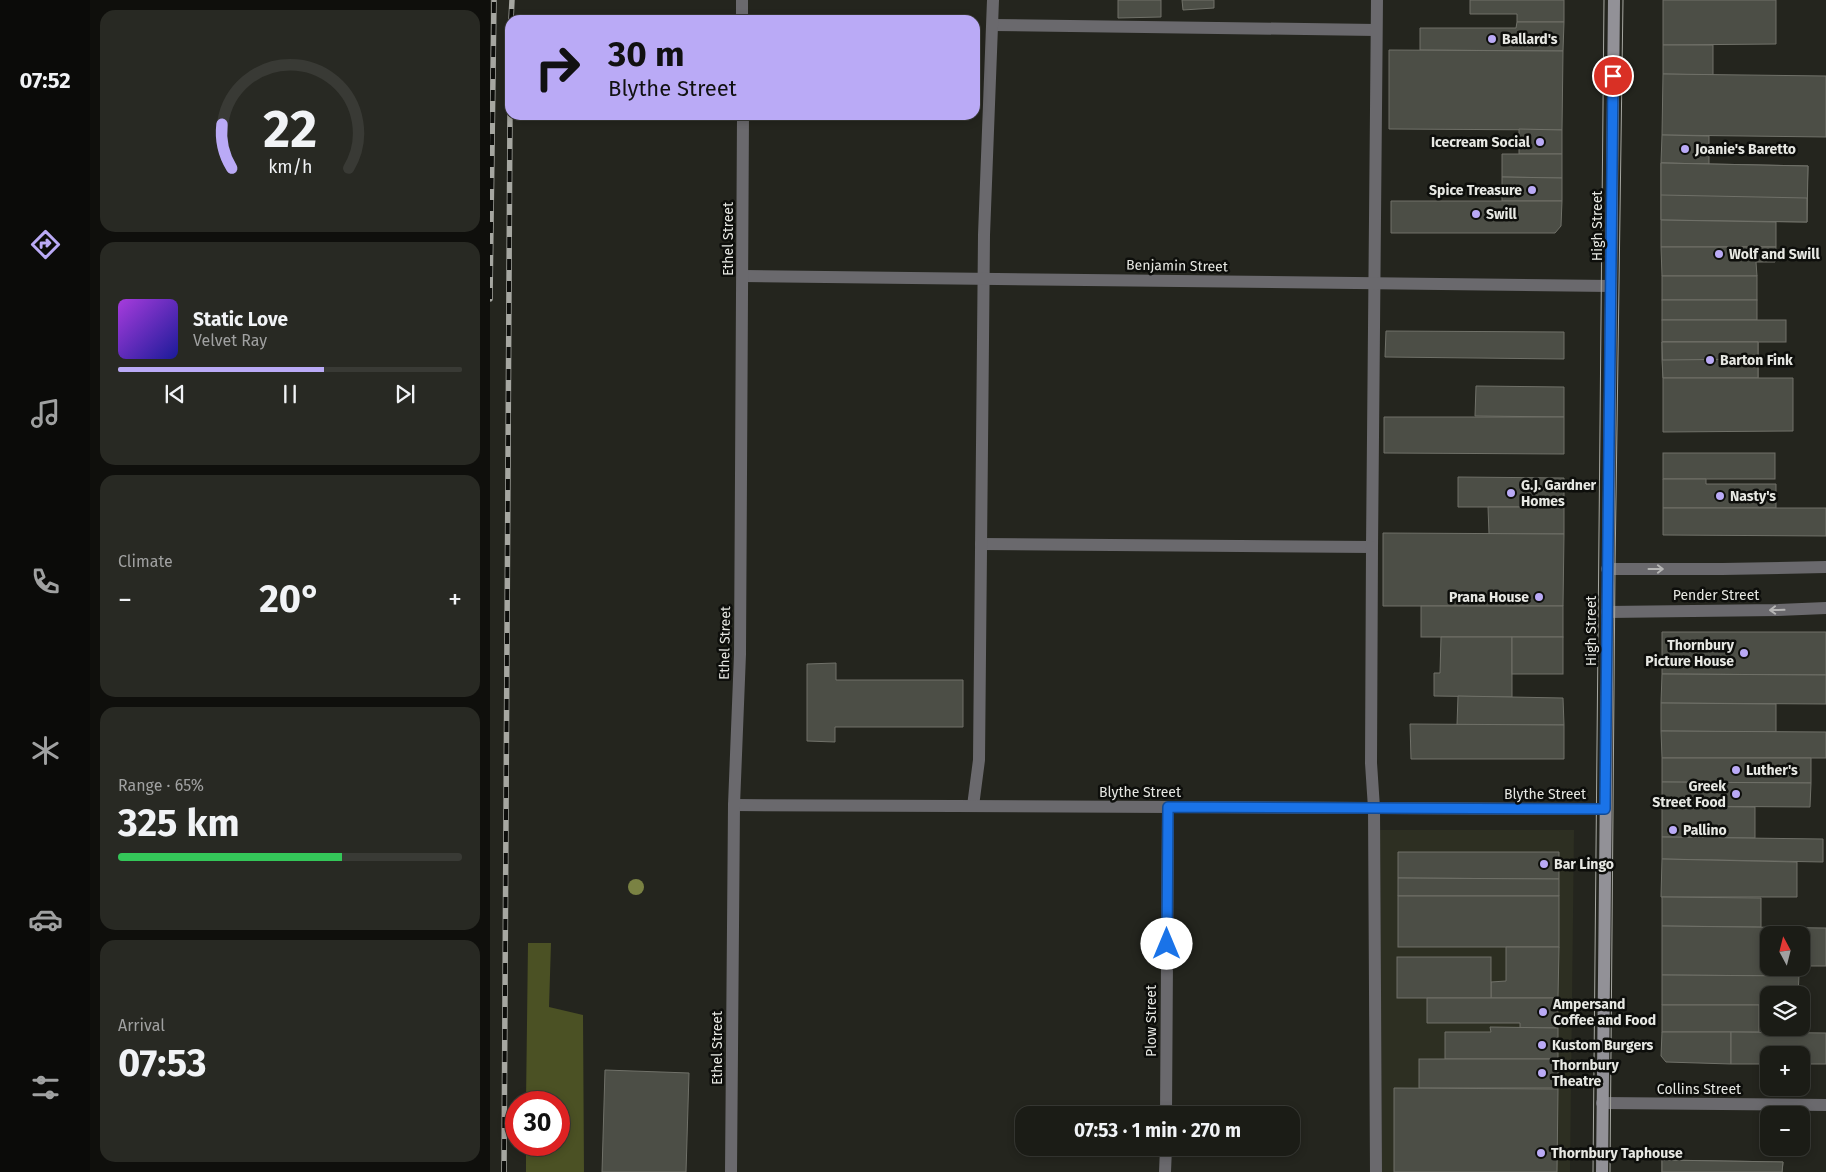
<!DOCTYPE html>
<meta charset="utf-8">
<style>
body{margin:0;font-family:"Fira Sans",sans-serif;background:#282923;color:#f1f3f6;height:100vh;display:flex;flex-direction:column;font-size:19px;white-space:nowrap}
*{box-sizing:border-box;margin:0}
p{font-size:16px;color:#a0a1a1}
.icon{flex:none;width:28px;height:28px;fill:none;stroke:currentColor;stroke-width:2;stroke-linecap:round;stroke-linejoin:round}
.map{position:relative;flex:1;overflow:hidden}
.panel{display:flex;flex-direction:column;gap:10px;padding:10px;background:#0f0f0c;width:400px}
.panel>*{flex:none}
.hud{position:absolute;left:15px;top:15px;width:475px;height:105px;border-radius:15px;box-shadow:0 2px 8px #0003,0 0 0 1px #393a35;background:#baaaf6;color:#111;overflow:hidden}
.needle{width:32px;rotate:353deg}
.controls{position:absolute;left:1270px;top:926px;display:grid;gap:10px}
.controls a{display:grid;place-items:center;width:50px;height:50px;border-radius:10px;background:#1b1c16;box-shadow:0 2px 8px #0003,0 0 0 1px #393a35;font-size:25px}
.speed{position:absolute;left:15px;top:1091px;display:flex;gap:10px;font-size:25px;font-weight:700;text-align:center}
.speed>*{display:grid;place-content:center;width:65px;height:65px;border-radius:50%;background:#1b1c16;box-shadow:0 2px 8px #0003,0 0 0 1px #393a35;line-height:1}
.speed .limit{border:8px solid #d22;background:#fff;color:#111}
.pin{position:absolute;display:grid;place-items:center;width:42px;height:42px;color:#fff;margin:-21px;border:2px solid #fff;border-radius:50%;box-shadow:0 1px 5px #0007}
.me{position:absolute;width:55px;margin:-28px;rotate:0deg;stroke-linejoin:round;filter:drop-shadow(0 0 4px #0008)}
.turn{display:flex;align-items:center;gap:18px;height:105px;padding:0 20px;font-size:22px}
.turn .icon{width:65px;height:65px;stroke-width:2.5}
.turn b{display:block;font-size:35px;line-height:42px}
.big{font-size:38px;font-weight:700;line-height:1.1}
.panel .widget{flex:1;display:flex;flex-direction:column;justify-content:center;gap:8px;min-width:0;padding:0 18px;border-radius:15px;background:#282923}
.panel .dial{align-items:center;gap:0}
.dial svg{height:130px;overflow:visible;fill:none;stroke:#393a35;stroke-width:7;stroke-linecap:round;text-anchor:middle}
.dial text{fill:#f1f3f6;stroke:none}
.song{display:flex;align-items:center;gap:15px}
.cover{width:60px;height:60px;border-radius:8px;background:linear-gradient(135deg,hsl(280 70% 55%),hsl(240 70% 35%))}
.played{height:5px;border-radius:2px;background:linear-gradient(90deg,#baaaf6 60%,#393a35 60%)}
.keys{display:flex;justify-content:space-around;direction:ltr}
.heat{display:flex;justify-content:space-between;align-items:center;font-size:28px;direction:ltr}
.charge{height:8px;border-radius:4px;background:linear-gradient(90deg,#34c759 65%,#393a35 0)}
.trip{position:absolute;left:525px;top:1106px;width:285px;height:50px;border-radius:15px;background:#1b1c16;box-shadow:0 2px 8px #0003,0 0 0 1px #393a35;font-weight:700;line-height:50px;text-align:center}
main{display:flex;flex:1;min-height:0}
.tab-bar{display:flex;flex-direction:column;width:90px;justify-content:space-around;align-items:center;background:#0b0b09;color:#a0a1a1}
.tab-bar .icon{width:35px;height:35px}
.tab-bar .on{color:#baaaf6}
.tab-bar b{font-size:22px;color:#f1f3f6}
.map>svg:first-child{display:block}
.built{fill:#2d2f22}
.green{fill:#4b5124}
.building{fill:#4c4e46;stroke:#707169}
.lines{fill:none;stroke-linecap:round;stroke-linejoin:round}
.lane{stroke:#6a696d;stroke-width:12}
.street{stroke:#6a696d;stroke-width:12}
.secondary{stroke:#929197;stroke-width:12}
.tram{stroke:#a6a7a1;stroke-width:1}
.rail-casing{stroke:#a6a7a1;stroke-width:5.5}
.rail{stroke:#0d0e0b;stroke-width:4;stroke-dasharray:11;stroke-linecap:butt}
.tree{fill:#7a8243}
.oneway{stroke:#b5b5b4}
.route-casing{stroke:#114b97;stroke-width:12}
.route{stroke:#1a73e8;stroke-width:9}
.poi-dot{fill:#baaaf6;stroke:#0d0e0b;stroke-width:2}
.labels{text-anchor:middle;dominant-baseline:central;stroke-width:5;stroke-linejoin:round;paint-order:stroke}
.poi-label{font-size:14px;font-weight:bold;fill:#e7e8e3;stroke:#0d0e0b;text-anchor:start}
.street-label{font-size:14px;fill:#e7e8e3;stroke:#0d0e0b}
</style>
<main>
<nav class="tab-bar">
<b>07:52</b>
<svg class="icon on" aria-label="directions" viewBox="0 0 24 24"><path d="M12 3l9 9-9 9-9-9zM9 14v-3h6M13 9l2 2-2 2"/></svg>
<svg class="icon" aria-label="music" viewBox="0 0 24 24"><path d="M9 18V5l10-2v13"/><circle cx="6" cy="18" r="3"/><circle cx="16" cy="16" r="3"/></svg>
<svg class="icon" aria-label="phone" viewBox="0 0 24 24"><path d="M5 4h4l2 5-3 2q2 4 5 5l2-3 5 2v4C11 20 4 13 5 4z"/></svg>
<svg class="icon" aria-label="climate" viewBox="0 0 24 24"><path d="M12 3v18M4 7l16 10M4 17L20 7"/></svg>
<svg class="icon" aria-label="car" viewBox="0 0 24 24"><path d="M5 17H2v-5l4-1 3-4h7l3 4 3 1v5h-3M9 17h6M6 11h13"/><circle cx="7" cy="17" r="2"/><circle cx="17" cy="17" r="2"/></svg>
<svg class="icon" aria-label="filters" viewBox="0 0 24 24"><path d="M4 7h16M4 17h16"/><circle cx="9" cy="7" r="2"/><circle cx="15" cy="17" r="2"/></svg>
</nav>
<section class="panel">
<div class="widget dial"><svg viewBox="0 0 100 80">
<path d="M14 69A42 42 0 1 1 86 69"/>
<path d="M14 69A42 42 0 0 1 8 42" stroke="#baaaf6"/>
<text x="50" y="56" font-size="32" font-weight="700">22</text>
<text x="50" y="72" font-size="11">km/h</text>
</svg></div>
<div class="widget">
<div class="song"><i class="cover"></i><div><b>Static Love</b><p>Velvet Ray</p></div></div>
<div class="played"></div>
<div class="keys"><svg class="icon" aria-label="previous" viewBox="0 0 24 24"><path d="M18 5L8 12l10 7zM5 5v14"/></svg><svg class="icon" aria-label="pause" viewBox="0 0 24 24"><path d="M8 5v14M16 5v14"/></svg><svg class="icon" aria-label="next" viewBox="0 0 24 24"><path d="M6 5l10 7-10 7zM19 5v14"/></svg></div>
</div>
<div class="widget"><p>Climate</p>
<div class="heat"><a>−</a><b class="big">20°</b><a>+</a></div>
</div>
<div class="widget"><p>Range · 65%</p><b class="big">325 km</b><div class="charge"></div></div>
<div class="widget"><p>Arrival</p><b class="big">07:53</b></div>
</section>
<div class="map">
<svg width="1336" height="1172" viewBox="0 0 1336 1172">
<rect width="100%" height="100%" fill="#24251e"/>
<path class="built" d="M 890,830 L 1084,830 L 1080,1172 L 892,1172 Z"/>
<path class="green" d="M 38,943 L 61,943 L 59,1007 L 93,1015 L 94,1172 L 36,1172 L 36,1145 L 69,1145 L 69,1102 L 36,1102 Z"/>
<g class="building">
<path d="M 628,0 L 671,0 L 671,17 L 628,18 Z"/>
<path d="M 692,0 L 724,0 L 724,8 L 693,10 Z"/>
<path d="M 980,0 L 1074,0 L 1074,22 L 1027,22 L 1027,14 L 980,14 Z"/>
<path d="M 1173,0 L 1286,0 L 1286,44 L 1173,45 Z"/>
<path d="M 1027,22 L 1074,22 L 1073,51 L 930,50 L 930,28 L 1026,28 Z"/>
<path d="M 1173,45 L 1223,45 L 1223,75 L 1173,74 Z"/>
<path d="M 899,50 L 1073,51 L 1072,130 L 899,129 Z"/>
<path d="M 1173,74 L 1336,76 L 1336,137 L 1172,135 Z"/>
<path d="M 1029,129 L 1072,130 L 1072,154 L 1029,154 Z"/>
<path d="M 1172,135 L 1219,136 L 1219,164 L 1171,163 Z"/>
<path d="M 1012,154 L 1072,154 L 1072,178 L 1012,177 Z"/>
<path d="M 1171,163 L 1318,166 L 1317,198 L 1171,195 Z"/>
<path d="M 1171,163 L 1318,166 L 1317,222 L 1171,220 Z"/>
<path d="M 1012,177 L 1072,178 L 1072,201 L 1012,201 Z"/>
<path d="M 1171,195 L 1317,198 L 1317,222 L 1171,220 Z"/>
<path d="M 901,201 L 1072,201 L 1071,226 L 1065,233 L 901,233 Z"/>
<path d="M 1171,220 L 1286,222 L 1286,247 L 1171,247 Z"/>
<path d="M 1171,247 L 1286,247 L 1285,262 L 1266,262 L 1267,276 L 1172,276 Z"/>
<rect x="1172" y="276" width="95" height="24"/>
<rect x="1172" y="300" width="95" height="20"/>
<rect x="1172" y="320" width="124" height="22"/>
<path d="M 896,331 L 1074,332 L 1074,359 L 895,357 Z"/>
<path d="M 1172,342 L 1268,342 L 1268,359 L 1172,360 Z"/>
<path d="M 1172,342 L 1268,342 L 1268,378 L 1173,378 Z"/>
<path d="M 1268,359 L 1268,378 L 1173,378 L 1172,360 Z"/>
<path d="M 1173,378 L 1303,378 L 1303,431 L 1173,432 Z"/>
<path d="M 986,386 L 1074,387 L 1074,417 L 985,416 Z"/>
<path d="M 894,417 L 1074,417 L 1074,454 L 894,453 Z"/>
<rect x="1173" y="453" width="112" height="26"/>
<path d="M 968,477 L 1074,478 L 1074,507 L 968,507 Z"/>
<path d="M 1173,479 L 1216,479 L 1216,484 L 1286,484 L 1286,508 L 1173,508 Z"/>
<path d="M 998,507 L 1074,507 L 1074,534 L 999,534 Z"/>
<path d="M 1173,508 L 1336,508 L 1336,536 L 1173,535 Z"/>
<path d="M 893,533 L 1074,534 L 1073,606 L 893,606 Z"/>
<rect x="931" y="606" width="142" height="31"/>
<path d="M 1172,632 L 1336,632 L 1336,675 L 1172,674 Z"/>
<path d="M 951,637 L 1022,637 L 1022,697 L 944,696 L 944,673 L 950,673 Z"/>
<rect x="1022" y="637" width="51" height="37"/>
<path d="M 346,663 L 346,680 L 473,680 L 473,727 L 345,727 L 345,742 L 317,741 L 317,664 Z"/>
<path d="M 1172,674 L 1336,675 L 1336,704 L 1171,703 Z"/>
<path d="M 968,696 L 1073,698 L 1074,725 L 967,725 Z"/>
<path d="M 1171,703 L 1286,704 L 1286,732 L 1171,731 Z"/>
<path d="M 920,724 L 1074,725 L 1074,759 L 921,759 Z"/>
<path d="M 1171,731 L 1336,732 L 1336,758 L 1172,758 Z"/>
<path d="M 1172,758 L 1321,758 L 1321,783 L 1172,782 Z"/>
<path d="M 1172,782 L 1321,783 L 1320,807 L 1172,806 Z"/>
<path d="M 1172,806 L 1265,807 L 1265,838 L 1172,837 Z"/>
<path d="M 1172,837 L 1333,839 L 1333,862 L 1172,859 Z"/>
<path d="M 908,852 L 1069,852 L 1069,879 L 908,878 Z"/>
<path d="M 1172,859 L 1307,862 L 1307,897 L 1171,897 Z"/>
<path d="M 908,878 L 1069,879 L 1069,896 L 908,896 Z"/>
<rect x="908" y="896" width="161" height="51"/>
<path d="M 1172,897 L 1271,898 L 1271,927 L 1172,926 Z"/>
<path d="M 1172,926 L 1336,928 L 1336,966 L 1311,966 L 1311,935 L 1279,935 L 1279,968 L 1309,968 L 1309,976 L 1172,975 Z"/>
<path d="M 1016,947 L 1069,947 L 1068,998 L 1001,998 L 1001,982 L 1016,981 Z"/>
<rect x="907" y="957" width="94" height="41"/>
<path d="M 1172,975 L 1309,976 L 1308,995 L 1279,995 L 1279,1005 L 1172,1005 Z"/>
<path d="M 937,998 L 1068,998 L 1068,1028 L 1030,1028 L 1030,1023 L 937,1023 Z"/>
<rect x="1172" y="1005" width="97" height="27"/>
<path d="M 1000,1027 L 1068,1028 L 1068,1059 L 955,1059 L 955,1032 L 1001,1032 Z"/>
<path d="M 1172,1032 L 1241,1032 L 1241,1064 L 1176,1062 L 1171,1056 Z"/>
<path d="M 1241,1032 L 1336,1033 L 1336,1064 L 1311,1064 L 1311,1055 L 1279,1055 L 1279,1064 L 1241,1064 Z"/>
<rect x="929" y="1059" width="139" height="29"/>
<path d="M 115,1070 L 199,1073 L 196,1172 L 112,1172 Z"/>
<path d="M 904,1088 L 1068,1089 L 1067,1172 L 904,1172 Z"/>
<path d="M 1172,1160 L 1293,1162 L 1292,1172 L 1172,1172 Z"/>
<path d="M 1172,1160 L 1293,1162 L 1292,1172 L 1172,1172 Z"/>
</g>
<g class="lines">
<g class="lane">
<path d="M 503,25 L 886,30"/>
<path d="M 491,544 L 882,547 L 887,0"/>
<path d="M 882,547 L 881,763 L 884,808 L 886,1172"/>
<path d="M 483,806 L 489,760 L 494,235 L 503,0"/>
</g>
<g class="street">
<path d="M 252,0 L 252,20"/>
<path d="M 253,276 L 1121,286"/>
<path d="M 1117,569 L 1232,569 L 1336,567"/>
<path d="M 1117,612 L 1288,610 L 1336,608"/>
<path d="M 244,805 L 1115,809"/>
<path d="M 1112,1103 L 1336,1105"/>
<path d="M 676,1115 L 678,807"/>
<path d="M 241,1172 L 244,805 L 250,654 L 253,115"/>
<path d="M 675,1172 L 676,1148"/>
</g>
<path class="secondary" d="M 1112,1172 L 1124,0"/>
<g class="tram">
<path d="M 1103,1172 L 1114,0"/>
<path d="M 1120,1172 L 1125,569 L 1133,0"/>
</g>
<g class="rail-casing">
<g id="rail">
<path d="M 21,20 L 22,0"/>
<path d="M 0,299 L 4,0"/>
<path d="M 14,1172 L 20,108"/>
</g>
</g>
<use href="#rail" class="rail"/>
</g>
<circle class="tree" cx="146" cy="887" r="8"/>
<defs><path id="oneway-shaft" d="M-6 0H5M1.5-3L5.5 0L1.5 3" fill="none" stroke-width="1.6" stroke-linecap="round" stroke-linejoin="round" transform="scale(1.25)"/></defs>
<g class="oneway">
<use href="#oneway-shaft" transform="translate(1166 569)"/>
<use href="#oneway-shaft" transform="translate(1287 610) rotate(179)"/>
</g>
<g class="lines">
<g class="route-casing">
<path id="route" d="M 677,944 L 678,807 L 1115,809 L 1123,76"/>
</g>
<use href="#route" class="route"/>
</g>
<g class="poi-dot">
<circle cx="1002" cy="39" r="5"/>
<circle cx="1050" cy="142" r="5"/>
<circle cx="1195" cy="149" r="5"/>
<circle cx="1042" cy="190" r="5"/>
<circle cx="986" cy="214" r="5"/>
<circle cx="1229" cy="254" r="5"/>
<circle cx="1220" cy="360" r="5"/>
<circle cx="1021" cy="493" r="5"/>
<circle cx="1230" cy="496" r="5"/>
<circle cx="1049" cy="597" r="5"/>
<circle cx="1254" cy="653" r="5"/>
<circle cx="1246" cy="770" r="5"/>
<circle cx="1246" cy="794" r="5"/>
<circle cx="1183" cy="830" r="5"/>
<circle cx="1054" cy="864" r="5"/>
<circle cx="1053" cy="1012" r="5"/>
<circle cx="1052" cy="1045" r="5"/>
<circle cx="1052" cy="1073" r="5"/>
<circle cx="1051" cy="1153" r="5"/>
</g>
<g class="labels">
<g class="poi-label">
<text x="1012" y="39">Ballard's</text>
<text x="1040" y="142" text-anchor="end">Icecream Social</text>
<text x="1205" y="149">Joanie's Baretto</text>
<text x="1032" y="190" text-anchor="end">Spice Treasure</text>
<text x="996" y="214">Swill</text>
<text x="1239" y="254">Wolf and Swill</text>
<text x="1230" y="360">Barton Fink</text>
<text x="1031" y="485">G.J. Gardner<tspan x="1031" dy="16">Homes</tspan></text>
<text x="1240" y="496">Nasty's</text>
<text x="1039" y="597" text-anchor="end">Prana House</text>
<text x="1244" y="645" text-anchor="end">Thornbury<tspan x="1244" dy="16">Picture House</tspan></text>
<text x="1256" y="770">Luther's</text>
<text x="1236" y="786" text-anchor="end">Greek<tspan x="1236" dy="16">Street Food</tspan></text>
<text x="1193" y="830">Pallino</text>
<text x="1064" y="864">Bar Lingo</text>
<text x="1063" y="1004">Ampersand<tspan x="1063" dy="16">Coffee and Food</tspan></text>
<text x="1062" y="1045">Kustom Burgers</text>
<text x="1062" y="1065">Thornbury<tspan x="1062" dy="16">Theatre</tspan></text>
<text x="1061" y="1153">Thornbury Taphouse</text>
</g>
<g class="street-label">
<text transform="translate(1107 226) rotate(-90)">High Street</text>
<text transform="translate(238 239) rotate(-90)">Ethel Street</text>
<text transform="translate(687 266) rotate(1)">Benjamin Street</text>
<text x="1226" y="595">Pender Street</text>
<text transform="translate(1101 631) rotate(-90)">High Street</text>
<text transform="translate(235 643) rotate(-89)">Ethel Street</text>
<text x="650" y="792">Blythe Street</text>
<text x="1055" y="794">Blythe Street</text>
<text transform="translate(661 1021) rotate(-90)">Plow Street</text>
<text transform="translate(227 1048) rotate(-90)">Ethel Street</text>
<text x="1209" y="1089">Collins Street</text>
</g>
</g>
</svg>
<div class="controls">
<a><svg class="needle" viewBox="-14 -14 28 28"><path d="M0-13l5 13h-10z" fill="#e53935"/><path d="M0 13l5-13h-10z" fill="#a0a1a1"/></svg></a>
<a><svg class="icon" aria-label="layers" viewBox="0 0 24 24"><path d="M12 4l9 5-9 5-9-5zM3 14l9 5 9-5"/></svg></a>
<a>+</a>
<a>−</a>
</div>
<div class="speed"><div class="limit">30</div></div>
<div class="pin" style="left:1123px;top:76px;background:#d93025"><svg class="icon" aria-label="arrive" viewBox="0 0 24 24"><path d="M6 21V4h12l-3 4 3 4H6"/></svg></div>
<svg class="me" style="left:677px;top:944px" viewBox="-20 -20 40 40"><circle r="19" fill="#fff"/><path d="M0-13L10 11 0 6-10 11z" fill="#1a73e8"/></svg>
<div class="trip">07:53 · 1 min · 270 m</div>
<div class="hud">
<div class="turn"><svg class="icon" aria-label="right" viewBox="0 0 24 24"><path d="M7 20v-9h11M14 6l5 5-5 5"/></svg><div><b>30 m</b>Blythe Street</div></div>
</div>
</div>
</main>
